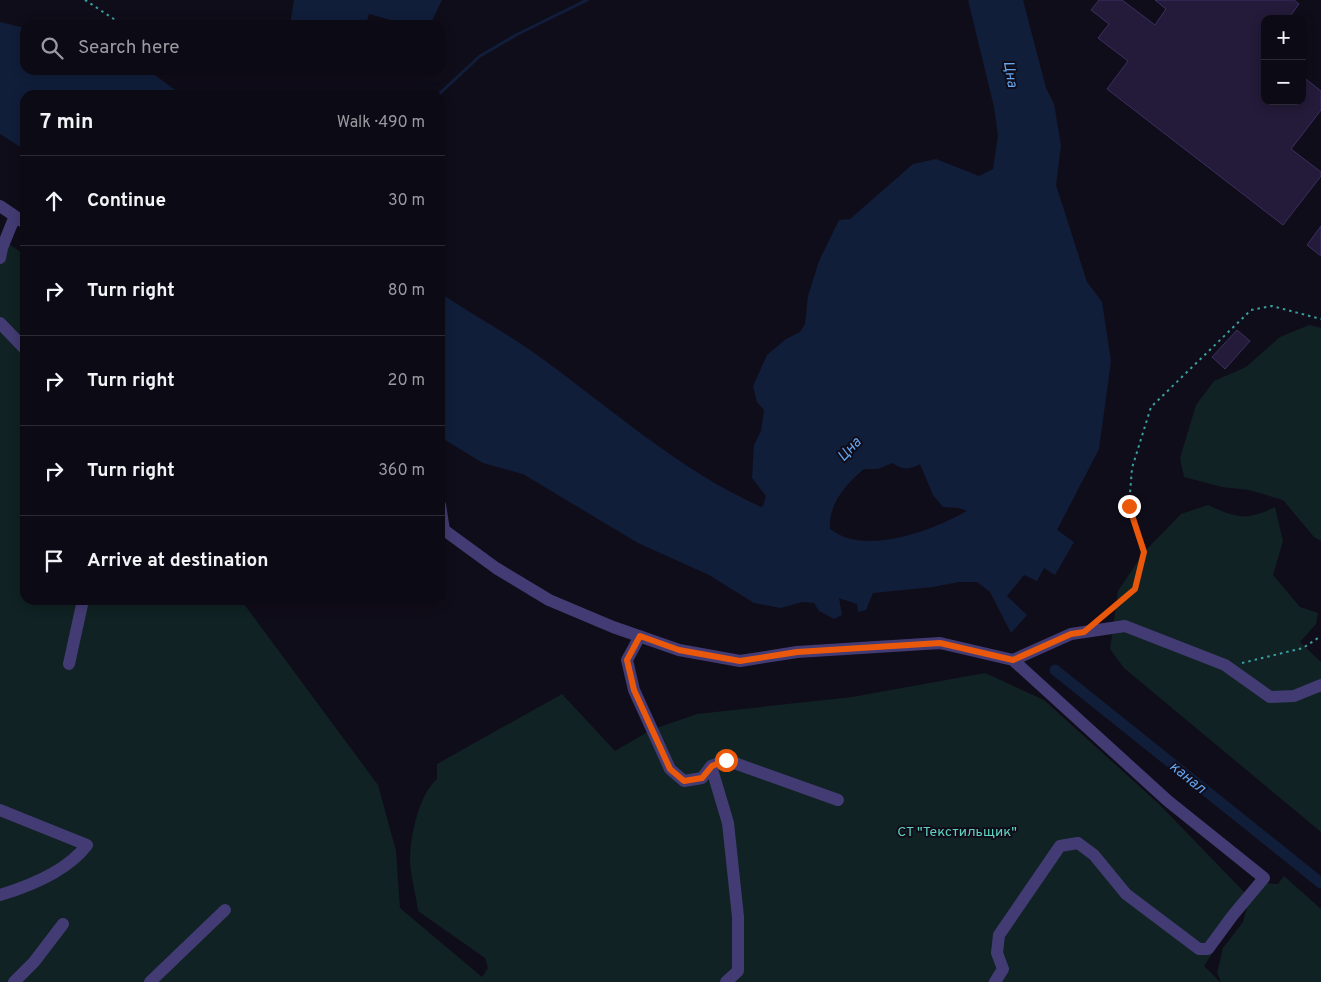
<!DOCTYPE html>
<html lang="en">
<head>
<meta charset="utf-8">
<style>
	:root { --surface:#0c0a14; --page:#15131d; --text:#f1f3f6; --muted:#9a9aa0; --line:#2c2b34 }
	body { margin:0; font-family:Overpass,sans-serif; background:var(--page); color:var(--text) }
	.controls { position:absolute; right:15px; top:15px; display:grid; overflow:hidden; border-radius:10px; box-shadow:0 2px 12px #0003 }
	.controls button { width:45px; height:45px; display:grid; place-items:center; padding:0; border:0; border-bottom:1px solid var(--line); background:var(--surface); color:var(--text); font:25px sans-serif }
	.stop { position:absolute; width:15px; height:15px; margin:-11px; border:4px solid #ea580c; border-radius:50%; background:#fff }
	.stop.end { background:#ea580c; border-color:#fff; box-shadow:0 1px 5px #0008 }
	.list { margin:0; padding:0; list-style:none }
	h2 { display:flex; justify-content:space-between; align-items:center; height:65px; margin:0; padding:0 20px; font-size:21px }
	h2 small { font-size:16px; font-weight:400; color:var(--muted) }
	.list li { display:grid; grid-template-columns:32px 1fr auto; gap:15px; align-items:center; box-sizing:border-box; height:90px; padding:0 20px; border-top:1px solid var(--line) }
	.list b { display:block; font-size:19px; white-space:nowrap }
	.list em { font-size:16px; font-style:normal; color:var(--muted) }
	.icon { flex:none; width:28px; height:28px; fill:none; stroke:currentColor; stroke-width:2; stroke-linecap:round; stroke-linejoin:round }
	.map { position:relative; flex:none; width:1321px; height:982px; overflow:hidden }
	.search { position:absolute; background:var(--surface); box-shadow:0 2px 12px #0003; left:20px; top:20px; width:425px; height:55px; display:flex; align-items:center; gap:12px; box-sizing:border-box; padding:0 18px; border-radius:15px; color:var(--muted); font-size:19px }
	.panel { position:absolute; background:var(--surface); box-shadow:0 2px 12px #0003; left:20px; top:90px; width:425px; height:515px; border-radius:15px }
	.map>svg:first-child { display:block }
	.green { fill:#102223 }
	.water { fill:#111e3a; fill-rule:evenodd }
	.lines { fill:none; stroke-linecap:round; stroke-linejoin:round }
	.stream { stroke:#111e3a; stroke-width:3 }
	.canal { stroke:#111e3a; stroke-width:11 }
	.building { fill:#231b39; stroke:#3d2f62 }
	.path { stroke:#399fa0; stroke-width:2; stroke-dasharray:2.5 4; stroke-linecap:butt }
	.minor { stroke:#433c74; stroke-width:12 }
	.route { stroke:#ea580c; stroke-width:6 }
	.labels { text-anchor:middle; stroke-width:4; stroke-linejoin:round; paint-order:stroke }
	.park-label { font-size:14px; fill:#61d0bc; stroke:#100d1a }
	.water-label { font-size:15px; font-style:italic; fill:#65a5ee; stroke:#100d1a }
</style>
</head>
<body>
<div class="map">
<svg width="1321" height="982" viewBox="0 0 1321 982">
	<rect width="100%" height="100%" fill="#100d1a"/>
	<path class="green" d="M0,238L25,255V600H241L378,785L396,851L400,908L482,977L488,968L485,958L418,911C416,894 410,875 410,858C411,833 419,795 437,779V764L562,694L615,751L651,730L697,714L852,697L985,673L1044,700L1159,804L1248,896L1204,966L1220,982H0Z
		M1309,325L1321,328V541L1314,537L1283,500L1249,490L1222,487L1184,477L1180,458L1196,405L1214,381L1246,367L1280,337Z
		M1208,505C1236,518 1247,521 1275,507L1283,541L1273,575L1300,607L1318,613L1316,624L1300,642L1321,662V832L1124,668L1110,649L1118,591L1144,552L1181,514Z
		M1284,876L1321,909V982H1221L1217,973L1223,948L1243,922L1251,893L1264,883L1278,884Z"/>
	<path class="water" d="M294,0H442L431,23L408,25L369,14L366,25H290Z
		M968,0H1023L1046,88L1054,104L1061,145L1056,185L1087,282L1102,302L1111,361L1099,449L1057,530L1074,542L1055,575L1044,568L1037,581L1024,575L1007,596L1027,615L1011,633L990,592L977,582H959L933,587L873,593L866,610L858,612L857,604L839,598L842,615L834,619L819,611L814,603L802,602L781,608L754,603L709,575L638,543L523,474L483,463L440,437V293C470,313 503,331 533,352C607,405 677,469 761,507L763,506L766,496L752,478L754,445L761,431L764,410L757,402L753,386L767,355L786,339L800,332L805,324L808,296L819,261L839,220L850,219L913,164L936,159L979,176L993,169L998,136L994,107ZM892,463C903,470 909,470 920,464L933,495L943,507L959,508L967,511C937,528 883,549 847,538C841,536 835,532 830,529C828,504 846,484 864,469H878Z
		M0,22L25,28V70H148L182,95H25V150L0,134Z"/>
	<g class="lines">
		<path class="stream" d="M438,95L480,56L516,35L587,0"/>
		<path class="canal" d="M1055,670L1321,883"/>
	</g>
	<path class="building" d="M1099,0H1122L1155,25L1166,9L1155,0H1294L1299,4L1288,19H1265V101H1302V76L1321,91V110L1291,149L1321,172V176L1283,225L1107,89L1128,61L1098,38L1109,24L1091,10Z
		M1321,226V256L1307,245Z
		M1237,330L1250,341L1225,369L1212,357Z"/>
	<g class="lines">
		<path class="path" d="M85,0L123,25
			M1102,616L1135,589L1144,552L1129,506L1132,468L1151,407L1251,310L1272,306L1321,319
			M1242,663L1303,648L1321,636"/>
		<path class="minor" d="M0,206L25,223
			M0,258L2,248L15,216
			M0,323L25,349
			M440,505L444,530L496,568L549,600L613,627L679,650L740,661L797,652L940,643L1013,660L1071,634L1125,626L1225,665L1270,697L1294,696L1321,685
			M640,636L627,660L634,690L670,769L684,781L702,778L711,766
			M69,664L83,600
			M0,810L87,845C68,870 30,886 0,895
			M14,982L34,962L63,924
			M150,982L225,910
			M726,982L738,971V917L728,823L711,766L726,760L838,800
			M995,982L1003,969L997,953L999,935L1060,846L1078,843L1094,855L1126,894L1199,949H1208L1233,915L1264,878L1168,801L1013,660"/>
	</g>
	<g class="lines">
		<path class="route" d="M726,760L712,766L702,778L684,781L670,769L634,690L627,660L640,636L679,650L740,661L797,652L940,643L1013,660L1071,634L1084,632L1135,589L1144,552L1129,506"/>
	</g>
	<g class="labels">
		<g class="park-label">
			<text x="957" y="836">СТ "Текстильщик"</text>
		</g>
		<g class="water-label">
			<text transform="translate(1011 74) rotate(80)" y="5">Цна</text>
			<text transform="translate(849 449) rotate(-47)" y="5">Цна</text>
			<text transform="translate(1188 777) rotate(39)" y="5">канал</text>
		</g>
	</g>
</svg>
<div class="controls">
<button>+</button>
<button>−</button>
</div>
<div class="stop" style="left:726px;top:760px"></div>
<div class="stop end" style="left:1129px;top:506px"></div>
<div class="search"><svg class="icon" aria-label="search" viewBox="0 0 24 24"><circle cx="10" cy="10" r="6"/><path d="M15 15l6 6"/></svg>Search here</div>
<section class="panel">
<h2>7 min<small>Walk · 490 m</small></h2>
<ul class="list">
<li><svg class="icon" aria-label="ahead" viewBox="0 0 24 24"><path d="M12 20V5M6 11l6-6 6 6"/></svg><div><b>Continue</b></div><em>30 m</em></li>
<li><svg class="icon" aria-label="right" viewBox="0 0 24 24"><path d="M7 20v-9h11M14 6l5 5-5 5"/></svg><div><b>Turn right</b></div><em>80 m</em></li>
<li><svg class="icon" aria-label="right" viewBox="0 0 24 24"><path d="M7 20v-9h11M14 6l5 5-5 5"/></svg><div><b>Turn right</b></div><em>20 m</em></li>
<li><svg class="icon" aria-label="right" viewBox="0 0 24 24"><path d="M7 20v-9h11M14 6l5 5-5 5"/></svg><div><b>Turn right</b></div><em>360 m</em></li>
<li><svg class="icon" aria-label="arrive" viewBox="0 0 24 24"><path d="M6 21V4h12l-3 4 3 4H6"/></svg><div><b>Arrive at destination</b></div></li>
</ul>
</section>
</div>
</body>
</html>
